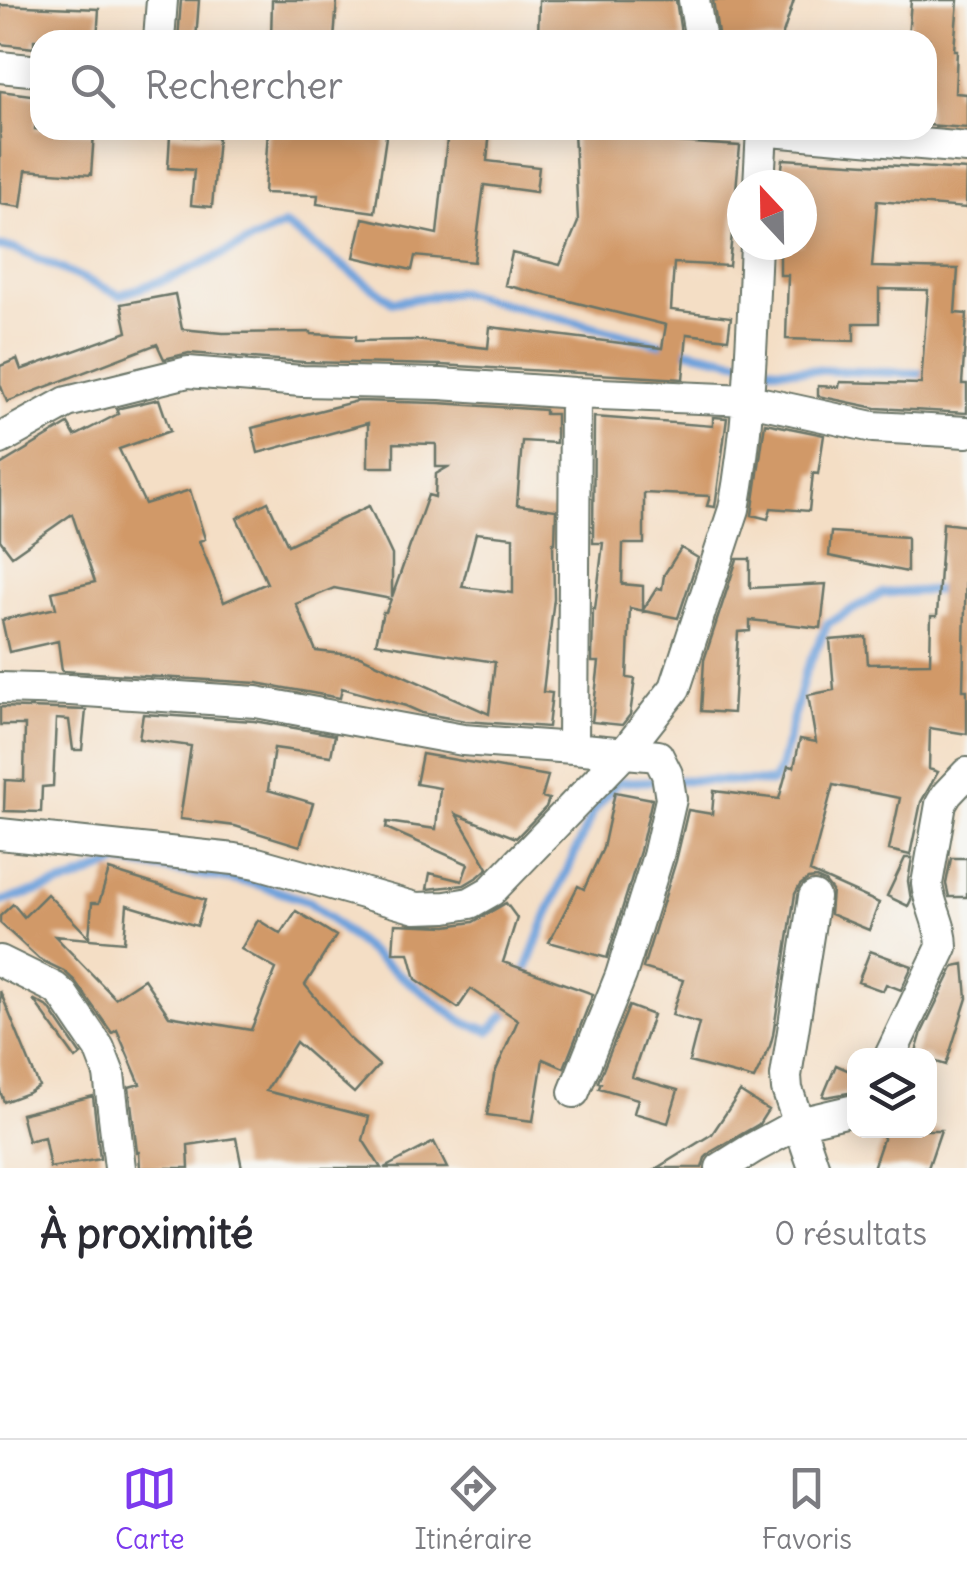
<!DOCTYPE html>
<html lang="fr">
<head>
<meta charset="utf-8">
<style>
	:root { --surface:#fff; --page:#f2f2f3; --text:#2b2b33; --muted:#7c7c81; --line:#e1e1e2; --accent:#7c3aed }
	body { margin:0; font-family:Delius,sans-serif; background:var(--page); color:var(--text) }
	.controls { position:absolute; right:30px; bottom:30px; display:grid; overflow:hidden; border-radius:20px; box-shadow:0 5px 25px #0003 }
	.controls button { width:90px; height:90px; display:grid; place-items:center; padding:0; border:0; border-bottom:2px solid var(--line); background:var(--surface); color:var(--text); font:50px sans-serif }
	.compass { position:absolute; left:727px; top:170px; width:90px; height:90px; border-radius:50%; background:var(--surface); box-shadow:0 5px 25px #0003; rotate:338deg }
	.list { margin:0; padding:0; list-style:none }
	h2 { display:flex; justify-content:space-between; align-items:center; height:130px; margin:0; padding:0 40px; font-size:42px }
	h2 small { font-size:32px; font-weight:400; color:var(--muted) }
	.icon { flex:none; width:55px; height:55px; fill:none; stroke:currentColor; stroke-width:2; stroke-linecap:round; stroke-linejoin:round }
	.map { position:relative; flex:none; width:967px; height:1168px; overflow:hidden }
	.search { position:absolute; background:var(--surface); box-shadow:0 5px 25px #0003; left:30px; right:30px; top:30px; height:110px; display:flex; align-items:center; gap:25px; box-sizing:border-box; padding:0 35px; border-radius:30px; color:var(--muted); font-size:38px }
	.sheet { height:270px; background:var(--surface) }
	nav { display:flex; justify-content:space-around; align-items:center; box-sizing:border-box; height:140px; border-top:2px solid var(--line); background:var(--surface); font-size:28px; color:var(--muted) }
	nav a { display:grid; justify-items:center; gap:5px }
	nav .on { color:var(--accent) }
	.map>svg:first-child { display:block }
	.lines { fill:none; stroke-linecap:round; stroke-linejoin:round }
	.stream { stroke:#70a2db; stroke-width:9 }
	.building { fill:#d19967; fill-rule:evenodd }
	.minor-casing { stroke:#6a7567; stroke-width:34 }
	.minor { stroke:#fff; stroke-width:30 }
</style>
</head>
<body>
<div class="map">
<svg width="967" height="1168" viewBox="0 0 967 1168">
	<rect width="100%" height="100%" fill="#f6f6f2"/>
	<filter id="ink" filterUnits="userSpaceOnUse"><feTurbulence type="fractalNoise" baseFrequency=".01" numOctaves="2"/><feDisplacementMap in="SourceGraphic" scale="20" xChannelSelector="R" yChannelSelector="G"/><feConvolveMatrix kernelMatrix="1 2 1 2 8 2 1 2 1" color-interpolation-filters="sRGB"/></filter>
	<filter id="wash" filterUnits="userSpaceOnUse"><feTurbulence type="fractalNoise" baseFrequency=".0048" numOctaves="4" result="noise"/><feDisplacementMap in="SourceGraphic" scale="40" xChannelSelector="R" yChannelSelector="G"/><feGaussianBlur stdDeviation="2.25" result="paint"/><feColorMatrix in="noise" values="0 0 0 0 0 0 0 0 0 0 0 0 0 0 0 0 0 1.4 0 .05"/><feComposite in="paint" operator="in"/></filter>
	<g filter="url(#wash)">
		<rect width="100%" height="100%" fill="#f4dec5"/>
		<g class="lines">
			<path class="stream" d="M0,247L16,249L120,295L178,275L285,225L393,302L458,292L685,350L778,369L933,374
				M0,902L75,880L119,862L253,883L310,902L377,958L463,1022L490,1031L512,1007
				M523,979L547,916L593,812L617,782L687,780L772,782L780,769L805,673L828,623L883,593L967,589"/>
		</g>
		<g id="blocks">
			<path class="building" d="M181,0H199L196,40H178Z
				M272,0H337L334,40H271Z
				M539,0H676L682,40H538Z
				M713,0H794L781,40H719Z
				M911,0H958L954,50H957L955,93L967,94V128L927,125L929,39L908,38Z
				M0,5L99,9L97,40H34V48L0,44Z
				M0,91L39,96L35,129L94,133L91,175L26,170L21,207L0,204Z
				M268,130H387L375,212L317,204L318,195L264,193Z
				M448,130H490L487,161L539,167L536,192L484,185L474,262L415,256L412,270L354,257L363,218L437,234Z
				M574,130L664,136V141L740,146L729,266L674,263L671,310L731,317L728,339L687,334L683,379L441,365L303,362L189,353L164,359L157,344L7,402L0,384V366L17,359L21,370L127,332L121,304L175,294L182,329L223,333L311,332V334L356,336V341L414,340L488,348L490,327L662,348L666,325L505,285L512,253L560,265L578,222Z
				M170,135L218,138L212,207L191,205L194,170L168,168Z
				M783,159L967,170L966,208L877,201L872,267L958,269L955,313L967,314L962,384H967V413L876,408L818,396V386L839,387L840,382L921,384L928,290L879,289V323H854V341L786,339L788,275H780V245H802V185H780Z
				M159,399L170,431L119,449L145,504L190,490L205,539L199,541L224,602L267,583L237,518L268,502L288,545L369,506L392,555V597L428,495L435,497L436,474L448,467H436V444L394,443V467H368V423L258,453L252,428L357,401L439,403L545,410V414H556V443L522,441L517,505L556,510L555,543H553L554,598L543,692L552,693L548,727L465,721L422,713L406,706L342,688L340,698L257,683L62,671L58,641L9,652L2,620L56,608L52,592L95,582L72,514L12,556L0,540V465L68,424L75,436L118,414L116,409ZM476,533L513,537V593L462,587ZM334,588L391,599L386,612H383L376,643L495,662L489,714L360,656L316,651L296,604Z
				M594,417L713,426V417L727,418L715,507L707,506L710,496L644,493V544H623L622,584L643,586V610L657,588L662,589L664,575L681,548L698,558L678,618L630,608L627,678L635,679L630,715L622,725L592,722L599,662H592L593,608L595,609L603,543H593Z
				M765,423L824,435L818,474L813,473L809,511L771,508L768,519L752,515Z
				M943,523L967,526L963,690H967V734L930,728L929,769L938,772L921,802L910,855L889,850L900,798L833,785L810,872L879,903L869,930L830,914L832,891L825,882L816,878L808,879L800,885L795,894L773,1035L770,1046L754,1079L689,1062L699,1023L672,1015L683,980L643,968L676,861L688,810L712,814L714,791L779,799L788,766L794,767L800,739L816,742L808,695L834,690L830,640L866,637L868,664L930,663L931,616H937Z
				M831,532L907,537V572L829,556Z
				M737,559H750V588L826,584L821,628L750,620V631L738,632L733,713L701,711L704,660Z
				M0,707L86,710L82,750H73L69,720L56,719L53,786L42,787L41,812L4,811L5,780L24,781L25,725H0Z
				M143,714L254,721L335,735L331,756L274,748L268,790L313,803L300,846L235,826L180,819L191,746L139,739Z
				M422,754L548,776L542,797L549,799L546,807L516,838L456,814L488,868L479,876L464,885L427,889L430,873L462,881L468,864L386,828L387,822L436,829L440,788L416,784Z
				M615,792L652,799L640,851L607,958L549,942L578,886L584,889L603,848Z
				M905,858H912L908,881L911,900L908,906L887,896Z
				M951,858H967V897H949L946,884Z
				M109,870L205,900L197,926L127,905L124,942L55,936L115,998L144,979L169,1016L251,1030L276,969L241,949L258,920L281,934L296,911L336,936L305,985L349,1038L379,1065L354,1093L296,1042L266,1091L369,1117L363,1140L381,1168H242L236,1138L188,1145L189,1168H140L139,1152H137L129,1087L140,1084L117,1030L112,1033L75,981L64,971L39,959L0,923V916L13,904L24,917L47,894L89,937L92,903H99Z
				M506,903L517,918L503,962L593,994L564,1068L543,1059L533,1121L487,1115L494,1075L518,1020L471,989L458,1008L416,979L409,953H393L395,924L447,926L473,922Z
				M870,951L912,966L901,990L886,984L883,991L858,982Z
				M964,964L967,998L946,1065L930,1060V1056L915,1055L922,1032L954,966Z
				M0,991L39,1086L28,1093L4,1102L0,1091Z
				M33,999L49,1008L81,1055L76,1059Z
				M629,1006L653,1015L632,1077L678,1090L668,1123L634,1113L638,1099L599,1088L601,1083L598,1082Z
				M836,1065L854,1073V1092L826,1097L823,1096Z
				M740,1092L768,1110L759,1124L711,1152L705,1158L702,1168H657L712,1134Z
				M93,1096L100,1159L50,1168L44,1137L28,1141L21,1114Z
				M886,1130H941L928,1168H873Z
				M434,1142L447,1168H384Z"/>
		</g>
	</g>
	<g filter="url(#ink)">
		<use href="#blocks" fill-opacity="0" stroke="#6a7567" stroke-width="2.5"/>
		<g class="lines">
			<g class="minor-casing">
				<path id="minor" d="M694,0L701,40
					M159,40L162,0
					M0,67L40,71
					M759,130L967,148
					M759,185L762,130
					M0,439L67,402L188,372L302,381L440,384L575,393L749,400L873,427L967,432
					M0,688L70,690L256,702L463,740L573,748
					M0,834L234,859L257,863L416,908L446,907L470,903L491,891L624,753L675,688L734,509C750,422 752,333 756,245
					M0,961L55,988L63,995L99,1048L109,1074L120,1168
					M890,1056L942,947C942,924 929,906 927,884L941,804L947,794L967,773
					M574,1092L621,975L658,856L671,799L667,774L658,756L573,748L575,393
					M721,1168L753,1148L799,1123L854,1110
					M814,1168L787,1089L786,1076L814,897"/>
			</g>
			<use href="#minor" class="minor"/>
		</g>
	</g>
</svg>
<div class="controls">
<button><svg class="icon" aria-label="layers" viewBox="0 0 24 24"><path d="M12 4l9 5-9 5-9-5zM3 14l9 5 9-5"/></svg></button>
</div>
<svg class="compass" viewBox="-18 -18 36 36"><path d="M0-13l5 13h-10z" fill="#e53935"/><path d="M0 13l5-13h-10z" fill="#7c7c81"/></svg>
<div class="search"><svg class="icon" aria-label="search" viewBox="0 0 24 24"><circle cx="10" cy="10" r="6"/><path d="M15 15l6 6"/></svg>Rechercher</div>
</div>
<section class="sheet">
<h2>À proximité<small>0 résultats</small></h2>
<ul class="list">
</ul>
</section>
<nav>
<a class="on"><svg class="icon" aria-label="map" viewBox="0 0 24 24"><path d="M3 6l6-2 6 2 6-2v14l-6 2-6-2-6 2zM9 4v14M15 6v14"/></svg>Carte</a>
<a><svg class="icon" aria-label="directions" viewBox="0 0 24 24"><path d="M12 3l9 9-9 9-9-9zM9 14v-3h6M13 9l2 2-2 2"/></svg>Itinéraire</a>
<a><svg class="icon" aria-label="saved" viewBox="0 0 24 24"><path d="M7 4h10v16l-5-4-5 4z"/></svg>Favoris</a>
</nav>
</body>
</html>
